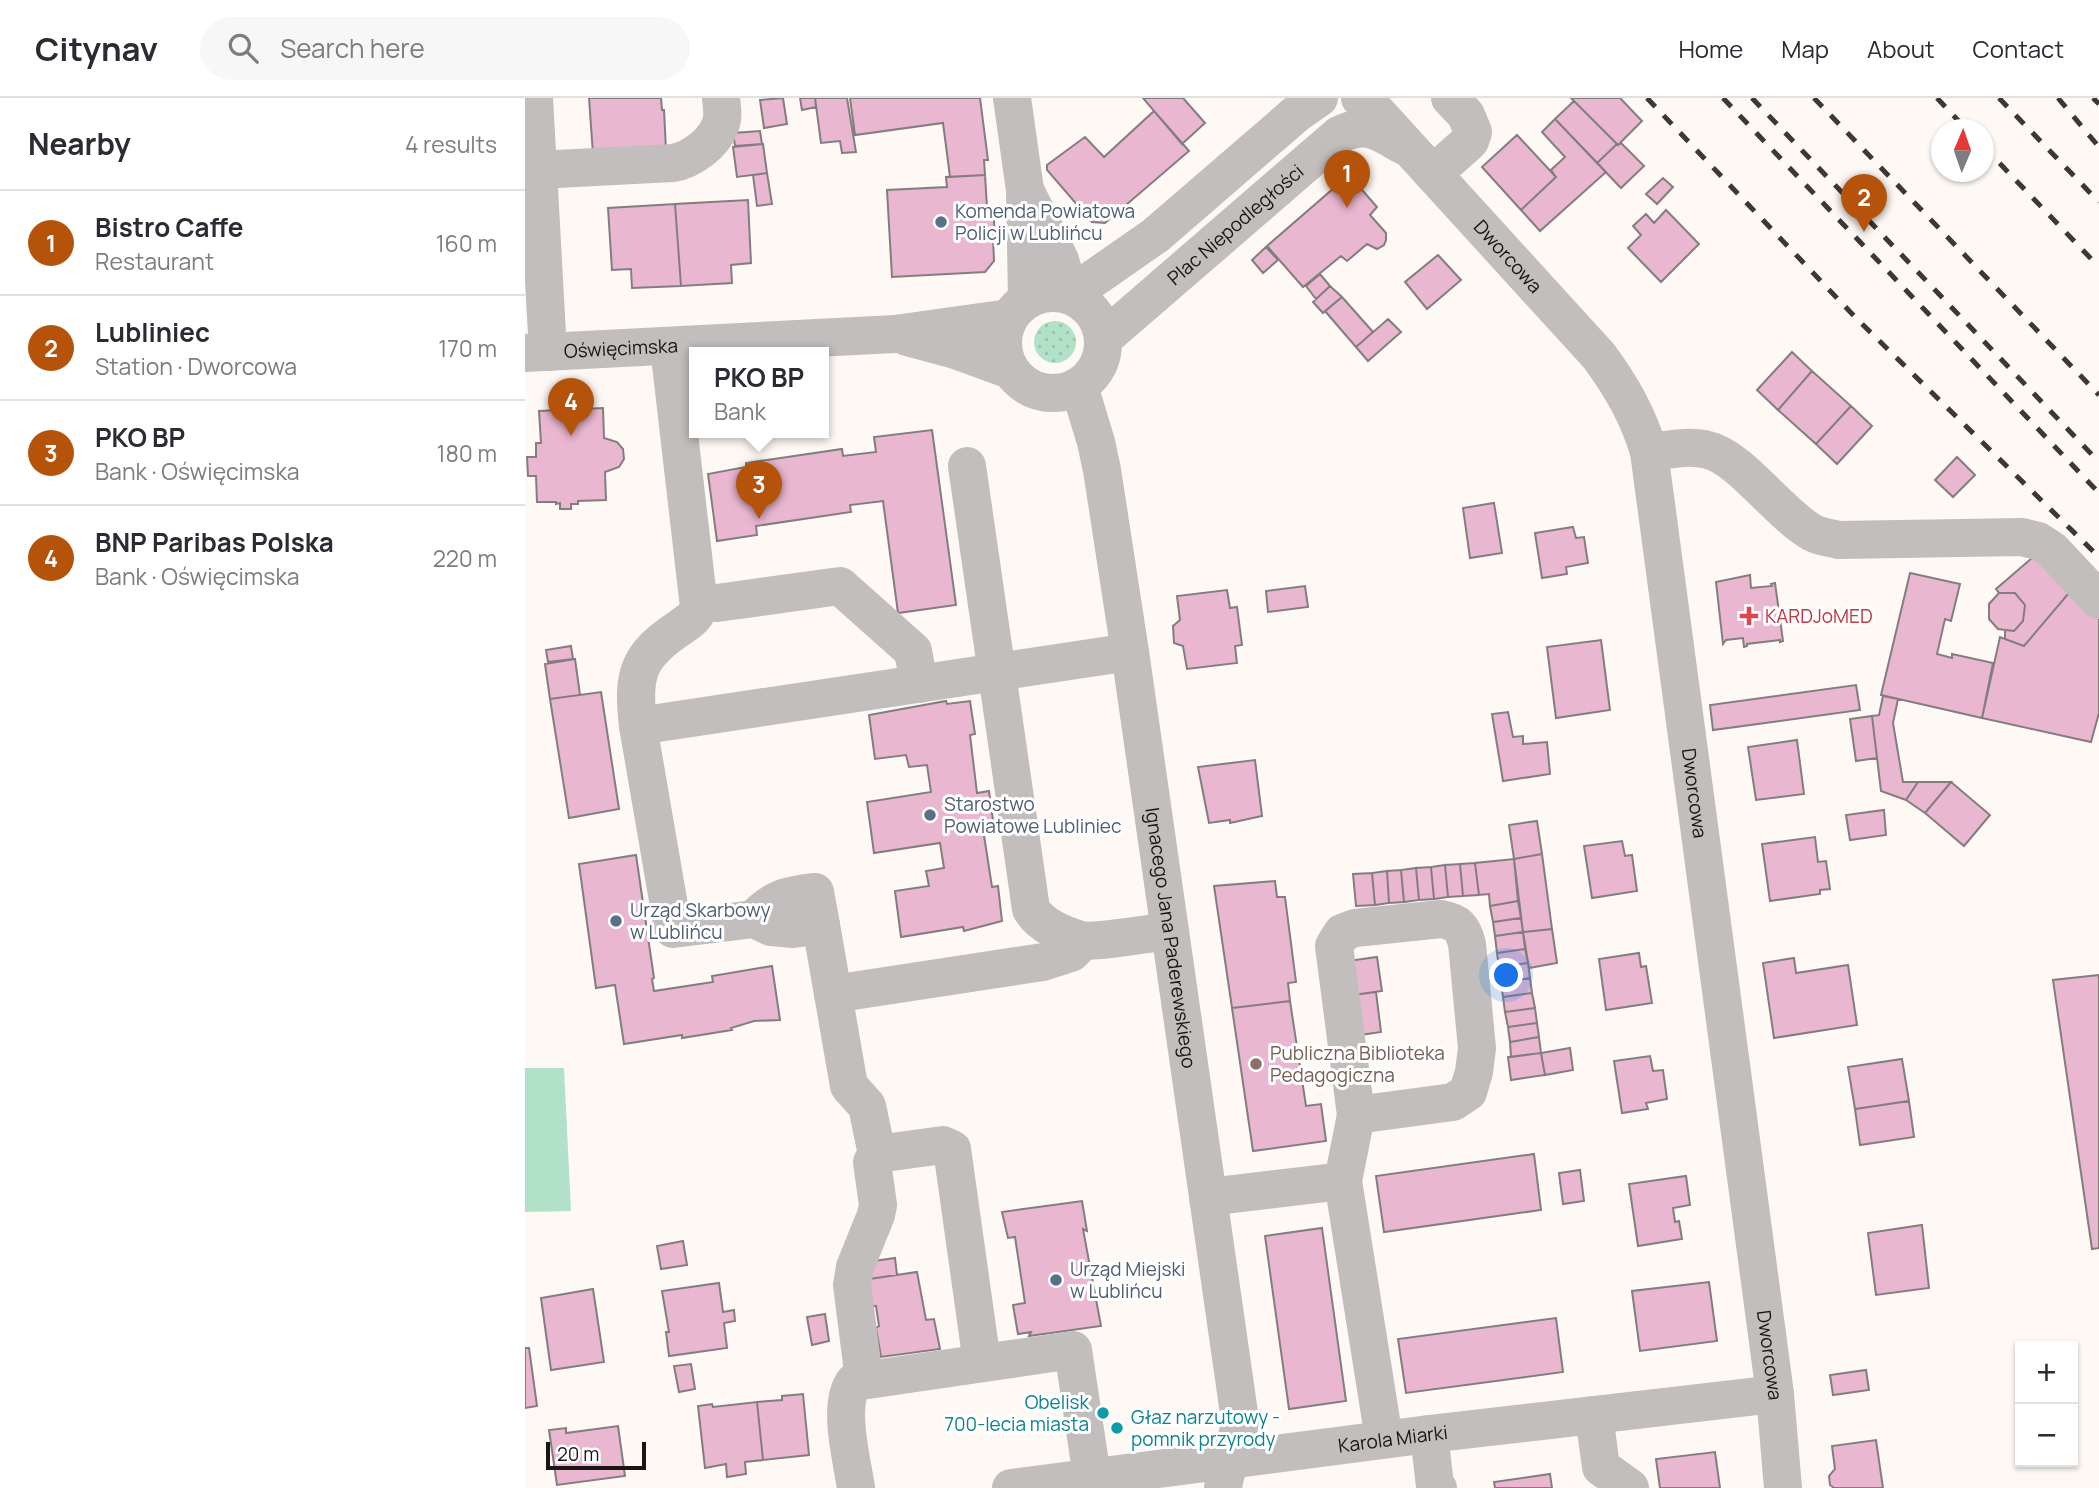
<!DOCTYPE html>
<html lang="en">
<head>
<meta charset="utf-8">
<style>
	:root { --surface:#fff; --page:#f7f7f7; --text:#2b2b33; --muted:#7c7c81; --line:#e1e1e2; --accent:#b45309 }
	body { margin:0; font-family:Manrope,sans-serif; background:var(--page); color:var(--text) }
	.controls { position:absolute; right:21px; bottom:21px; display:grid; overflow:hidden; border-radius:0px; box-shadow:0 2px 5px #0004 }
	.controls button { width:63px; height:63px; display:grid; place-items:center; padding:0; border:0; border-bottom:2px solid var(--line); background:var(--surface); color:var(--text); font:35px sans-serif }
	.compass { position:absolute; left:1406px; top:21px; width:63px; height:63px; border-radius:50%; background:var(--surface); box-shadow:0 2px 5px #0004; rotate:2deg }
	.scale { position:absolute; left:21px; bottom:18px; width:100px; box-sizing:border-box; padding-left:7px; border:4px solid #181514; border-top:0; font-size:19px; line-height:24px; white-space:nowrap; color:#181514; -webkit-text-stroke:5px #fff; paint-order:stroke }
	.you { position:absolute; left:982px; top:878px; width:24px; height:24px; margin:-18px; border:5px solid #fff; border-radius:50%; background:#1a73e8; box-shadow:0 0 0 10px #1a73e833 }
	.badge { display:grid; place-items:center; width:46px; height:46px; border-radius:50%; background:var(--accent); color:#fff; font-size:23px; font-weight:700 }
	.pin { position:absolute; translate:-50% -58px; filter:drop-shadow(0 2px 4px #0008) }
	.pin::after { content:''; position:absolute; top:37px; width:24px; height:21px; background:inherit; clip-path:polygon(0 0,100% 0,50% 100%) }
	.popup { position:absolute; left:164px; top:249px; width:140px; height:91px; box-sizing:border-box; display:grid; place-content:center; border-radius:0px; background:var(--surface); filter:drop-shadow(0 2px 5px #0005); font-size:23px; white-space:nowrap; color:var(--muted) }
	.popup b { font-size:26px; color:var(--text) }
	.popup::after { content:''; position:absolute; left:50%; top:100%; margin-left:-14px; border:14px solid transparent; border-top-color:var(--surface) }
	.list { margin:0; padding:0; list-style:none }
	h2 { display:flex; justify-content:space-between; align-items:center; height:91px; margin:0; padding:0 28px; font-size:30px }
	h2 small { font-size:23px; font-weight:400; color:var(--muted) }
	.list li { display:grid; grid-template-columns:46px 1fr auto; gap:21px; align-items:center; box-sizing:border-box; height:105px; padding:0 28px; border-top:2px solid var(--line) }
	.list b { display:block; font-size:26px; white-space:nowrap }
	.list p { margin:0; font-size:23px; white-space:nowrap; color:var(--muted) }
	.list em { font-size:23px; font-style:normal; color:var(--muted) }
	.icon { flex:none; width:38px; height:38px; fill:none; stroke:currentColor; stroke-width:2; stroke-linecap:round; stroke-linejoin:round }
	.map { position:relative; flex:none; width:1574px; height:1390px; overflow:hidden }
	header { display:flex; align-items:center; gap:42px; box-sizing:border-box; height:98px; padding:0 35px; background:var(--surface); border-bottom:2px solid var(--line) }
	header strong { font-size:33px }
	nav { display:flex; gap:38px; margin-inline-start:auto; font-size:24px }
	.search { width:490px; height:63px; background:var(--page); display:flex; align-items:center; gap:18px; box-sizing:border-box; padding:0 24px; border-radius:38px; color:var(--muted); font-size:26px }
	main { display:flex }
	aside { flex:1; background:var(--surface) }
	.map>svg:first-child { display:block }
	.grass { fill:url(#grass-dots) }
	.garden { fill:#b1e2c8 }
	.building { fill:#eab7d0; stroke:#847d80; stroke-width:2 }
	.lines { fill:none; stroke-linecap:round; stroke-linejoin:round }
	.minor { stroke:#c1bebd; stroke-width:38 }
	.rail { stroke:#3b3836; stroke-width:5; stroke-dasharray:12 12; stroke-linecap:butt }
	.service-dot { fill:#5c6f8a; stroke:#fff; stroke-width:2.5 }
	.health-dot { fill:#e0444e; stroke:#fff; stroke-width:2.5 }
	.education-dot { fill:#8d6e63; stroke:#fff; stroke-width:2.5 }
	.culture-dot { fill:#0f9aa8; stroke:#fff; stroke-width:2.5 }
	.labels { text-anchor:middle; stroke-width:6; stroke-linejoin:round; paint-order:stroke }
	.service-label { font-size:19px; fill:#4e5e75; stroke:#fff; text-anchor:start }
	.street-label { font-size:19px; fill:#181514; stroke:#fff }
	.health-label { font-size:19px; fill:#be3a42; stroke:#fff; text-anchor:start }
	.education-label { font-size:19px; fill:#785e54; stroke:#fff; text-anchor:start }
	.culture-label { font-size:19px; fill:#0d838f; stroke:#fff; text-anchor:end }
</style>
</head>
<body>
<header>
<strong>Citynav</strong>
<div class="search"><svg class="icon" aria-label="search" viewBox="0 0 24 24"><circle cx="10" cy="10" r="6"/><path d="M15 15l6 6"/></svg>Search here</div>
<nav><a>Home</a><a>Map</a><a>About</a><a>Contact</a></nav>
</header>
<main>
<aside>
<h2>Nearby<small>4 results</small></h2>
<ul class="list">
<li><span class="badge">1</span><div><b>Bistro Caffe</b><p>Restaurant</p></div><em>160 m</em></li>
<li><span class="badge">2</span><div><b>Lubliniec</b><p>Station · Dworcowa</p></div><em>170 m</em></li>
<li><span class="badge">3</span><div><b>PKO BP</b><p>Bank · Oświęcimska</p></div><em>180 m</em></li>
<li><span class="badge">4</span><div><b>BNP Paribas Polska</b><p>Bank · Oświęcimska</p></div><em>220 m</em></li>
</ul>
</aside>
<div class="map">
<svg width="1574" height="1390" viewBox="0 0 1574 1390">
	<defs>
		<pattern id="grass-dots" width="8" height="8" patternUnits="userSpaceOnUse" patternTransform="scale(1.75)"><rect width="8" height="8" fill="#b1e2c8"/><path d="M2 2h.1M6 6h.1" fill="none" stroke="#98c1ab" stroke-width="1.8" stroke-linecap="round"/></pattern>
	</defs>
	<rect width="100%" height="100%" fill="#fef9f5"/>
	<path class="grass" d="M509 244a21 21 0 1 1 42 0a21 21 0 1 1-42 0Z"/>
	<path class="garden" d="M39,970L46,1113L0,1114V970Z"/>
	<path class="building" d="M64,0H136L137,12H139L141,52L68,56Z
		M258,0L262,26L239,30L235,2Z
		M275,0H290L291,9L277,12Z
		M290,0H322L331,54L317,55L315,43L296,45Z
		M325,0H455L463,62H459L460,77L425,79L418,25L330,37Z
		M618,0H658L680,25L657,46Z
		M1046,0H1095L1117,23L1093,47Z
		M1049,3L1092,46L1072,65L1030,21Z
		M629,13L664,53L580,125L567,124L522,72V67L560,39L579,59Z
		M1030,21L1081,74L1015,133L996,112L1031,79L1026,72L1040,59L1017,34Z
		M235,33L237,46L210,48L208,35Z
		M992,37L1031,79L996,112L957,69Z
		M1096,45L1119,68L1096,90L1072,65L1092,46L1093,47Z
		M238,46L242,75L212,79L208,49Z
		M242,75L247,106L232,108L228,77Z
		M460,77L462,109H468L470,138L468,139L469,163L460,174L367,179L362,92L422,89L421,79Z
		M824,77L852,109L845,117L861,135V142L859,147L852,151L842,146L822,163L816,158L778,189L742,148Z
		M1138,80L1148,89L1132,106L1121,96Z
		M223,102L226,165L206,167L207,185L156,188L150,106Z
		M150,106L156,188L107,190L106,171L87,172L83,110Z
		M1141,112L1174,146L1136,184L1103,150L1116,137L1108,128L1121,116L1129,125Z
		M741,149L753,162L738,175L727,162Z
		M913,157L936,182L902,211L880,184Z
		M795,176L805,188L791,201L781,188Z
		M805,188L817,199L798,215L788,204Z
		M817,199L848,234L831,249L800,213Z
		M863,221L876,234L843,263L831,249Z
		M1267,254L1287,273L1253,312L1232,292Z
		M1287,273L1326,308L1291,346L1253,312Z
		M1326,308L1347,328L1312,366L1291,346Z
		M78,310L79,340L92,344L98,351L99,361L94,369L80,374L81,402L53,403V406H46V411H35V405L31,406V404H12L11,378H3L2,359H11V345H16L14,313Z
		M407,332L431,507L373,515L358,403L325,407L326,414L231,428L232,437L192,443L183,376L221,369V365L317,351L318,358L351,354L349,339Z
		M1432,359L1450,377L1428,399L1410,382Z
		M969,405L977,455L945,460L938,410Z
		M1048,429L1051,440L1059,439L1063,465L1041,469L1042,476L1017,480L1010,435Z
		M1514,454L1549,489L1499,548L1480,541V532L1489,533L1498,523L1500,507L1490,495H1474L1471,491Z
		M1385,475L1435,486L1426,523L1420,521L1412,556L1427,560V556L1468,565L1457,620L1356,597Z
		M1225,477L1226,490L1247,488L1246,486L1250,485L1258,543L1255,544V542L1222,546V548L1219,549L1218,540L1201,542L1198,546L1191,484Z
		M780,488L783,509L743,514L741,493Z
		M1549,489L1574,515V615L1566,644L1457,620L1475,539L1499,548Z
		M702,492L705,510L712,509L717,547L710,548L712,565L662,571L658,548L649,545L648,528L655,522L652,498Z
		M1474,495H1490L1500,507L1498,523L1489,533L1473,531L1464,521V506Z
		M1076,542L1085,612L1031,620L1022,549Z
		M46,548L48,561L23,564L21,552Z
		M50,561L55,597L25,601L20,566Z
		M1331,587L1335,612L1188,632L1185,607Z
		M76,594L94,711L44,720L25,601Z
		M1358,598L1373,601L1368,625L1378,684H1393L1381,702L1356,693L1347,618L1354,617Z
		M421,603L422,606L445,603L450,636L445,637L452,695L464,693L469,729L458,731L467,789L473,788L477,823L439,833L438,829L376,839L370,793L404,788L401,773L419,770L415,745L349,755L342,704L406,694L402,667L384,669L381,657L350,661L344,617Z
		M983,614L988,639L998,638V646L1022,644L1025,676L978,683L967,616Z
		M1347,618L1352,660L1331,663L1325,621Z
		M1272,642L1279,696L1231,702L1223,649Z
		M730,662L737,718L705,725V722L684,725L673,669Z
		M1393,684H1426L1400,715L1381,702Z
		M1426,684L1465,717L1439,748L1400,715Z
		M1359,712L1361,737L1325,742L1321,717Z
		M1012,723L1017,756L989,761L984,727Z
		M1290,739L1293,764L1301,763L1305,791L1295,792V796L1245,803L1237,746Z
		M1097,743L1100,758L1107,757L1112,793L1067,800L1059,748Z
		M1017,756L1027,831L998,834L989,761Z
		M111,757L129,880L127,881L129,893L188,884L187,878L247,868L255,922L229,923L206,930L207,932L157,940V937L99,946L90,887L71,890L54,766Z
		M989,761L993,803L965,808L964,796L954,797L950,765Z
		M950,765L954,797L938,798L935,766Z
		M935,766L938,798L923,799L920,767Z
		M920,767L923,799L909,801L906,769Z
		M906,769L909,801L894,802L891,770Z
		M891,770L894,802L879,804L876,772Z
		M876,772L879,804L864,805L862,773Z
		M862,773L864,805L850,807L847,775Z
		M847,775L850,807L831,808L828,776Z
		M750,783L752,799H760L771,884L763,885L765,903L707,910L689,788Z
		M993,803L996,820L968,824L965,808Z
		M996,820L998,834L970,838L968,824Z
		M1027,831L1032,865L1004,870L998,834Z
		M998,834L1000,851L972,855L970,838Z
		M1000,851L1003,865L974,869L972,855Z
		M1114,855L1116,869L1121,868L1127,905L1081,912L1074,861Z
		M852,859L857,893L828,897L823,863Z
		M1269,860L1271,875L1323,867L1332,927L1249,940L1238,865Z
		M1003,865L1005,880L976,885L974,869Z
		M1574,877V1150L1567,1151L1528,882Z
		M1005,880L1007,895L978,899L976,885Z
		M851,894L856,934L835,937L828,897Z
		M1007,895L1010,910L980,914L978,899Z
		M765,903L781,1008L796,1006L801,1043L728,1053L707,910Z
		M1010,910L1012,925L983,929L980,914Z
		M1012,925L1014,939L985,944L983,929Z
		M1014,939L1016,955L986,959L985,944Z
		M1045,950L1048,972L1020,977L1016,955Z
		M1016,955L1020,977L986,982L983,959Z
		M1125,958L1128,973L1138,972L1142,1001L1121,1005L1123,1011L1097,1015L1089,963Z
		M1377,961L1384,1003L1330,1011L1323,969Z
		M1384,1003L1389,1039L1335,1047L1330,1011Z
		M1009,1056L1016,1112L859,1134L851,1078Z
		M1055,1072L1059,1103L1038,1106L1034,1075Z
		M1161,1078L1165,1107L1148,1110L1150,1124L1154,1123L1157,1141L1113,1148L1104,1086Z
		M557,1103L562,1133L558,1131L576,1228L504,1238L506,1234L493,1236L488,1207L500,1205L490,1139L483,1140L477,1114Z
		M1397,1127L1404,1190L1351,1197L1343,1135Z
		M797,1130L821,1303L764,1311L740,1138Z
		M158,1143L162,1167L136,1171L132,1148Z
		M370,1160L372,1177L344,1181L342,1164Z
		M392,1174L401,1222L409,1221L415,1251L356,1259L351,1230L354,1228L351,1208H347L344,1181Z
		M1184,1184L1192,1243L1115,1253L1107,1193Z
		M194,1185L198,1214L209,1212L210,1223L199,1225L202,1250L144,1258L141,1234H144L137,1193Z
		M68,1191L79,1264L26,1272L16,1200Z
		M300,1216L304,1243L287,1247L282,1219Z
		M1031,1220L1038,1274L881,1295L873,1241Z
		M0,1250H4L12,1308L0,1310Z
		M166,1266L170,1291L154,1294L149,1268Z
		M1341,1272L1344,1292L1308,1297L1305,1277Z
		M278,1296L284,1357L238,1362L232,1304L257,1302V1298Z
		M232,1304L238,1362L220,1364L221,1376L202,1379L201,1366L180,1370L173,1308L187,1306L188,1309Z
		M93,1328L100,1378L32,1387L24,1332L41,1330V1335Z
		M1351,1342L1358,1390H1309L1305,1387L1304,1378L1310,1371L1307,1348Z
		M1190,1354L1195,1390H1135L1131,1361Z
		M1025,1376L1027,1390H970L969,1384Z"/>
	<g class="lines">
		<g class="minor">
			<path d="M9,0L23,254"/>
			<path d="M487,0L500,92L502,201"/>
			<path id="s1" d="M835,0L846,8L1074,258C1096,288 1113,317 1124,354L1250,1296L1258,1390"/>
			<path d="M12,72L148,65C166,62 188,46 195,28C199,19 197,10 196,0"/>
			<path d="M908,76L945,43L948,34L941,17L925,0"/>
			<path d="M500,92L535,162L545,197L631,137L771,16L794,0"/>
			<circle cx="528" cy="245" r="50"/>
			<path d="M382,239L430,252L485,272"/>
			<path id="s2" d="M578,241L814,37C842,23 854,34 879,48"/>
			<path d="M144,249L174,509C171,519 164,523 156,529C112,558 107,576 113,628L605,554"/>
			<path id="s3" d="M0,255L370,236L484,220"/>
			<path id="s4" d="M554,288L571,344L577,372L605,554L715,1322C713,1348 701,1365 698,1390"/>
			<path d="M1124,354C1143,352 1164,347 1183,352C1215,359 1255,417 1288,435C1296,439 1306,440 1314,442L1497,439L1513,443L1527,452L1574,502"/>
			<path d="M442,368L506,811C515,827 538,837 556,842C570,845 627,835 645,833"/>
			<path d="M192,505L315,488L388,553L394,586"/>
			<path d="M113,628L148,831L229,821L246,829L268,831L296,827L324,988L342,1008L352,1056"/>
			<path d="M229,821C248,800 263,797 290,794L296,827"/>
			<path d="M308,896L518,864L546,855L558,843"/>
			<path d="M831,1017L928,1004L943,994L949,974L952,950L942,846C938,830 933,824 916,821L830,830L817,835L809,848L831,1017L818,1083L859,1341"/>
			<path d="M683,1099L818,1083"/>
			<path d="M339,1281L327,1187L330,1169L351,1117L353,1107L347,1064L352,1056L418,1047L427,1051L457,1265"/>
			<path d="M1069,1317L1076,1369L1105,1390"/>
			<path d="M904,1336L910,1388L913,1390"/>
			<path d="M331,1390C327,1362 312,1307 329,1284L548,1252L567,1379"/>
			<path id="s5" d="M486,1390L904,1336L1250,1296"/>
		</g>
		<path class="rail" d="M1122,0L1330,219L1574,459
			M1198,0L1574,395
			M1227,0L1574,364
			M1289,0L1574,297
			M1412,0L1442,32
			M1474,0L1574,104
			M1533,0L1574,49
			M1568,0L1574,6
			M1458,48L1574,169"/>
	</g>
	<g class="service-dot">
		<circle cx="416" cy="124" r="7"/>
		<circle cx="405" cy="717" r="7"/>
		<circle cx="91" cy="823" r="7"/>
		<circle cx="531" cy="1182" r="7"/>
	</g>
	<path class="health-dot" d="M1220.5 507.5h7v7h7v7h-7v7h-7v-7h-7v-7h7z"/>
	<circle class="education-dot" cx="731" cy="966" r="7"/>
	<g class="culture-dot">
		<circle cx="578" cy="1315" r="7"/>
		<circle cx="592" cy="1330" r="7"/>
	</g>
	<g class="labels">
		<g class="service-label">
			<text x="430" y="120">Komenda Powiatowa<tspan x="430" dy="22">Policji w Lublińcu</tspan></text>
			<text x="419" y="713">Starostwo<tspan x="419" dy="22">Powiatowe Lubliniec</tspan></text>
			<text x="105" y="819">Urząd Skarbowy<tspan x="105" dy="22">w Lublińcu</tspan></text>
			<text x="545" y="1178">Urząd Miejski<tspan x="545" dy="22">w Lublińcu</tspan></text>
		</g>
		<g class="street-label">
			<text dy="7" stroke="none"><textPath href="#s2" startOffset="175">Plac Niepodległości</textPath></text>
			<text dy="7" stroke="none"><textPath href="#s1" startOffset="217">Dworcowa</textPath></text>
			<text dy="7" stroke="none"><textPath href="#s3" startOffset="96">Oświęcimska</textPath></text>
			<text dy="7" stroke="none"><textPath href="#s1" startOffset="805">Dworcowa</textPath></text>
			<text dy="7" stroke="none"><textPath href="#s4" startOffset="560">Ignacego Jana Paderewskiego</textPath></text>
			<text dy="7" stroke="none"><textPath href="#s1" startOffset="1372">Dworcowa</textPath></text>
			<text dy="7" stroke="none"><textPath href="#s5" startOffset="385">Karola Miarki</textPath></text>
		</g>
		<g class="health-label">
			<text x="1240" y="525">KARDJoMED</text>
		</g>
		<g class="education-label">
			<text x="745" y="962">Publiczna Biblioteka<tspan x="745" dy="22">Pedagogiczna</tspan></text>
		</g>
		<g class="culture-label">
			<text x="564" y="1311">Obelisk<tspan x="564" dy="22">700-lecia miasta</tspan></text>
			<text x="606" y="1326" text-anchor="start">Głaz narzutowy -<tspan x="606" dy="22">pomnik przyrody</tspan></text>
		</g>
	</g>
</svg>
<div class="controls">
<button>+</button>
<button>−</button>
</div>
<svg class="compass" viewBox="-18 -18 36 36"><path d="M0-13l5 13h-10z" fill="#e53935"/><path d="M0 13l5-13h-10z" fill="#7c7c81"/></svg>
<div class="scale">20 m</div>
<div class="you"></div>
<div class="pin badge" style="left:822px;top:110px">1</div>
<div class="pin badge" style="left:1339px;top:134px">2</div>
<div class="pin badge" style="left:234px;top:421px">3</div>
<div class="popup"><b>PKO BP</b>Bank</div>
<div class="pin badge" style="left:46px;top:338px">4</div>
</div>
</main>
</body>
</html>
